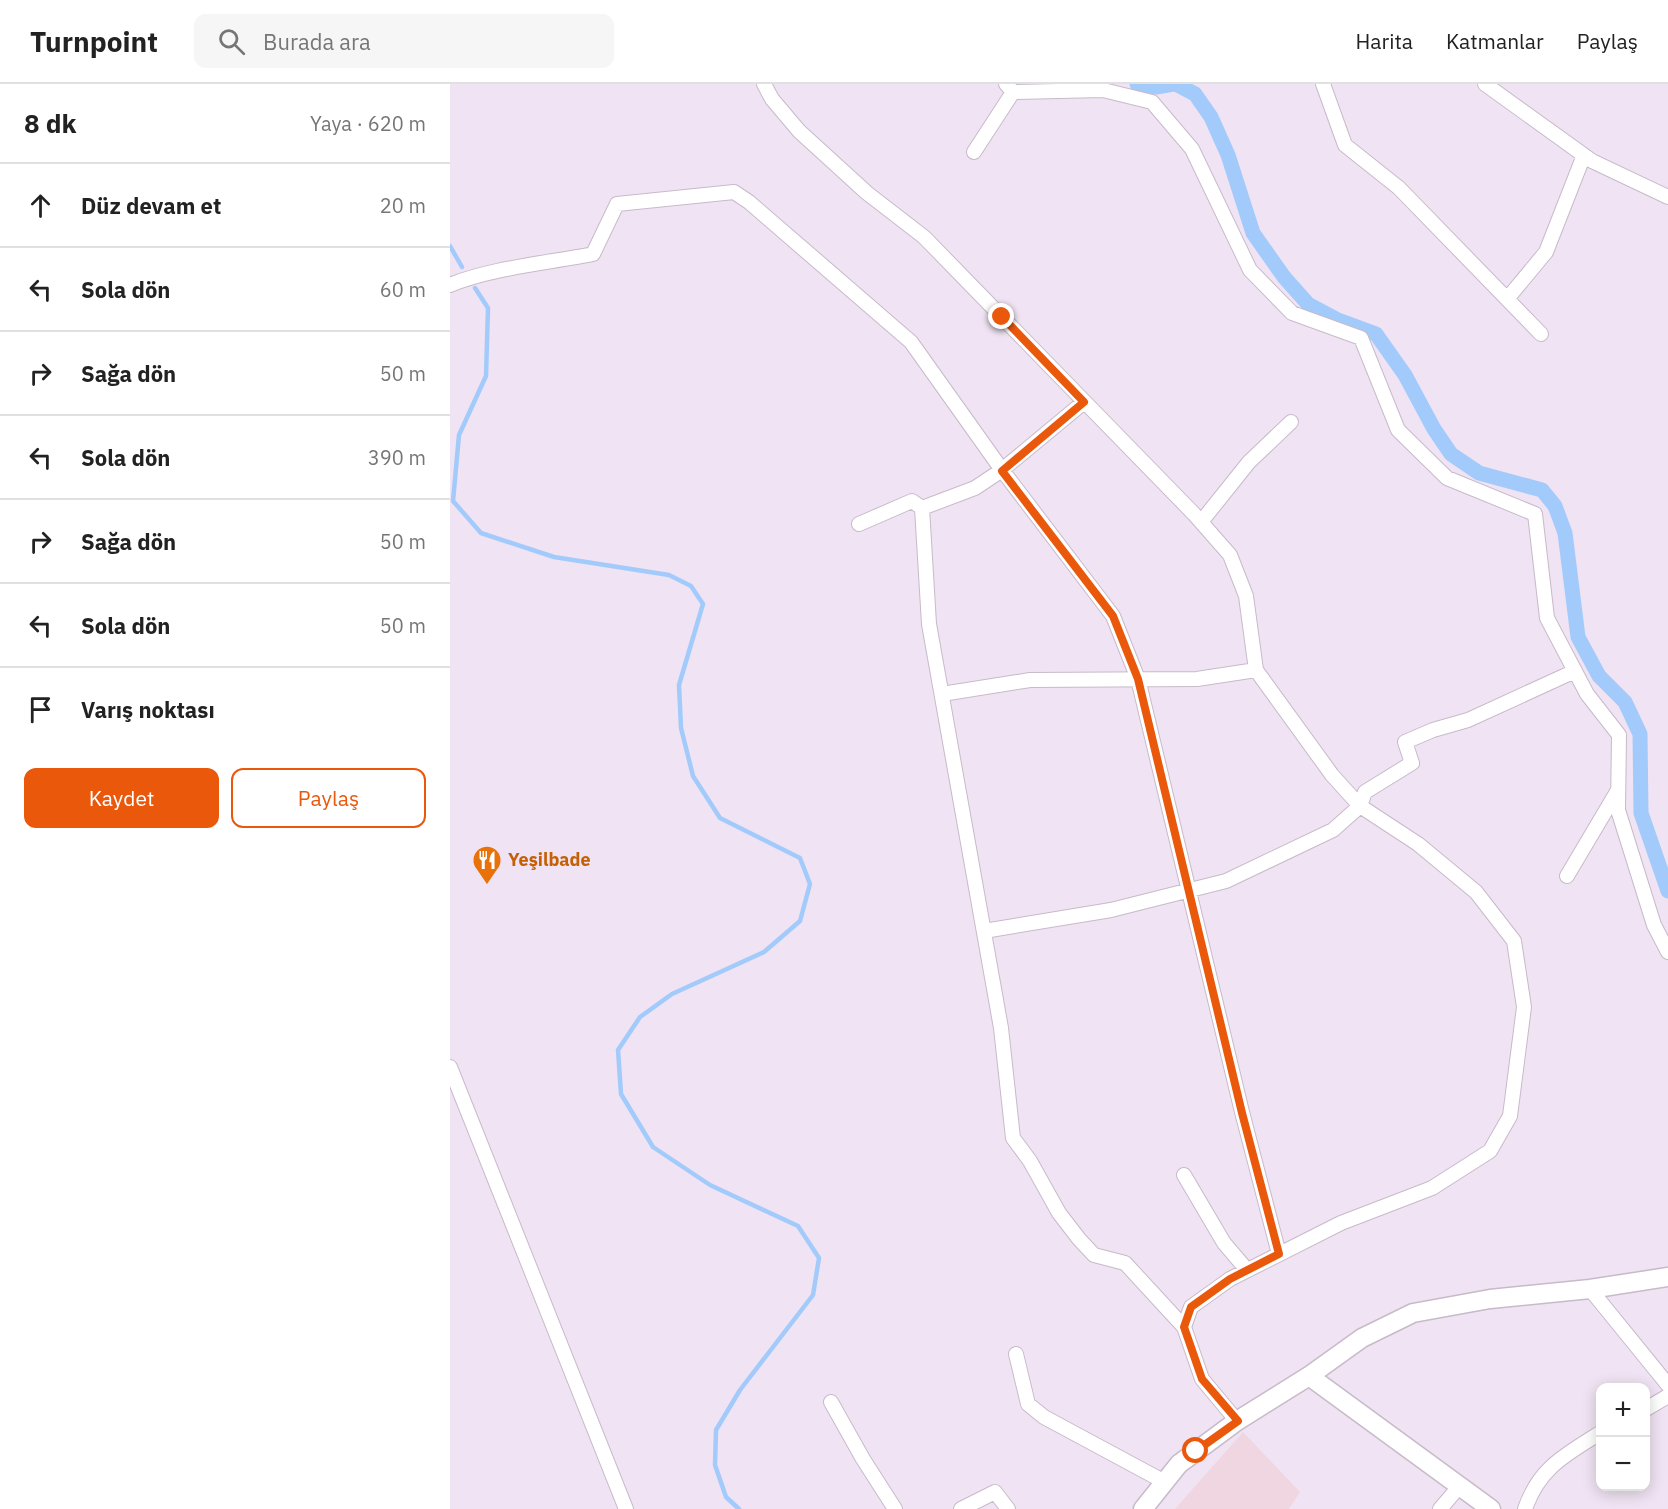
<!DOCTYPE html>
<html lang="tr">
<head>
<meta charset="utf-8">
<style>
	:root { --surface:#fff; --page:#f6f6f6; --text:#222; --muted:#767676; --line:#e0e0e0; --accent:#ea580c }
	body { margin:0; font-family:"IBM Plex Sans",sans-serif; background:var(--page); color:var(--text) }
	.controls { position:absolute; right:18px; bottom:18px; display:grid; overflow:hidden; border-radius:12px; box-shadow:0 3px 15px #0003 }
	.controls button { width:54px; height:54px; display:grid; place-items:center; padding:0; border:0; border-bottom:2px solid var(--line); background:var(--surface); color:var(--text); font:30px sans-serif }
	.stop { position:absolute; width:18px; height:18px; margin:-14px; border:4px solid #ea580c; border-radius:50%; background:#fff }
	.stop.end { background:#ea580c; border-color:#fff; box-shadow:0 2px 6px #0008 }
	.list { margin:0; padding:0; list-style:none }
	h2 { display:flex; justify-content:space-between; align-items:center; height:78px; margin:0; padding:0 24px; font-size:26px }
	h2 small { font-size:20px; font-weight:400; color:var(--muted) }
	.list li { display:grid; grid-template-columns:39px 1fr auto; gap:18px; align-items:center; box-sizing:border-box; height:84px; padding:0 24px; border-top:2px solid var(--line) }
	.list b { display:block; font-size:22px; white-space:nowrap }
	.list em { font-size:20px; font-style:normal; color:var(--muted) }
	.actions { display:flex; gap:12px; padding:18px 24px }
	.actions a { flex:1; padding:14px 0; border:2px solid var(--accent); border-radius:12px; text-align:center; font-size:21px; color:var(--accent) }
	.actions .main { background:var(--accent); color:#fff }
	.icon { flex:none; width:33px; height:33px; fill:none; stroke:currentColor; stroke-width:2; stroke-linecap:round; stroke-linejoin:round }
	.map { position:relative; flex:none; width:1218px; height:1425px; overflow:hidden }
	header { display:flex; align-items:center; gap:36px; box-sizing:border-box; height:84px; padding:0 30px; background:var(--surface); border-bottom:2px solid var(--line) }
	header strong { font-size:28px }
	nav { display:flex; gap:33px; margin-inline-start:auto; font-size:21px }
	.search { width:420px; height:54px; background:var(--page); display:flex; align-items:center; gap:15px; box-sizing:border-box; padding:0 21px; border-radius:12px; color:var(--muted); font-size:22px }
	main { display:flex }
	aside { flex:1; background:var(--surface) }
	.map>svg:first-child { display:block }
	.commercial { fill:#efd6e1 }
	.lines { fill:none; stroke-linecap:round; stroke-linejoin:round }
	.stream { stroke:#a2cbfb; stroke-width:4.5 }
	.canal { stroke:#a2cbfb; stroke-width:15 }
	.street-casing { stroke:#c7bac9; stroke-width:16 }
	.secondary-casing { stroke:#c7bac9; stroke-width:21 }
	.street { stroke:#fff; stroke-width:14 }
	.secondary { stroke:#fff; stroke-width:18 }
	.route { stroke:#ea580c; stroke-width:8 }
	.labels { text-anchor:middle; stroke-width:4.5; stroke-linejoin:round; paint-order:stroke }
	.food-label { font-size:18px; font-weight:bold; fill:#c56008; stroke:#f0e3f3; text-anchor:start }
</style>
</head>
<body>
<header>
<strong>Turnpoint</strong>
<div class="search"><svg class="icon" aria-label="search" viewBox="0 0 24 24"><circle cx="10" cy="10" r="6"/><path d="M15 15l6 6"/></svg>Burada ara</div>
<nav><a>Harita</a><a>Katmanlar</a><a>Paylaş</a></nav>
</header>
<main>
<aside>
<h2>8 dk<small>Yaya · 620 m</small></h2>
<ul class="list">
<li><svg class="icon" aria-label="ahead" viewBox="0 0 24 24"><path d="M12 20V5M6 11l6-6 6 6"/></svg><div><b>Düz devam et</b></div><em>20 m</em></li>
<li><svg class="icon" aria-label="left" viewBox="0 0 24 24"><path d="M17 20v-9H6M10 6l-5 5 5 5"/></svg><div><b>Sola dön</b></div><em>60 m</em></li>
<li><svg class="icon" aria-label="right" viewBox="0 0 24 24"><path d="M7 20v-9h11M14 6l5 5-5 5"/></svg><div><b>Sağa dön</b></div><em>50 m</em></li>
<li><svg class="icon" aria-label="left" viewBox="0 0 24 24"><path d="M17 20v-9H6M10 6l-5 5 5 5"/></svg><div><b>Sola dön</b></div><em>390 m</em></li>
<li><svg class="icon" aria-label="right" viewBox="0 0 24 24"><path d="M7 20v-9h11M14 6l5 5-5 5"/></svg><div><b>Sağa dön</b></div><em>50 m</em></li>
<li><svg class="icon" aria-label="left" viewBox="0 0 24 24"><path d="M17 20v-9H6M10 6l-5 5 5 5"/></svg><div><b>Sola dön</b></div><em>50 m</em></li>
<li><svg class="icon" aria-label="arrive" viewBox="0 0 24 24"><path d="M6 21V4h12l-3 4 3 4H6"/></svg><div><b>Varış noktası</b></div></li>
</ul>
<div class="actions"><a class="main">Kaydet</a><a>Paylaş</a></div>
</aside>
<div class="map">
<svg width="1218" height="1425" viewBox="0 0 1218 1425">
	<rect width="100%" height="100%" fill="#f0e3f3"/>
	<path class="commercial" d="M793,1348L850,1408L839,1425H725Z"/>
	<g class="lines">
		<path class="stream" d="M0,162L12,183
			M25,204L38,224L36,292L9,351L3,417L31,449L104,473L219,491L241,502L253,520L229,601L231,644L243,692L270,734L350,774L360,800L350,837L314,868L222,910L190,933L168,966L171,1010L203,1063L260,1101L348,1142L369,1174L363,1211L290,1306L266,1346L265,1381L276,1413L289,1425"/>
		<path class="canal" d="M687,0L706,3L724,0
			M726,0L745,10L761,33L778,71L803,149L834,193L858,220L888,236L926,250L955,291L984,345L1001,370L1029,389L1092,406L1105,422L1115,449L1128,553L1149,592L1175,618L1190,650L1191,729L1218,807"/>
		<g class="street-casing">
			<path id="street" d="M314,0L322,15L349,47L417,109L474,153L744,430L780,471L796,512L806,586L882,691L910,722L968,760L1026,808L1064,857L1074,923L1060,1032L1040,1067L982,1104L891,1139L780,1195L741,1223L734,1243L752,1295L787,1337
				M873,0L895,61L949,104L1091,250
				M1035,0L1142,77L1218,113
				M563,8L653,6L702,18L742,65L800,186L842,229L911,254L948,346L997,394L1085,430L1097,534L1137,610L1169,651L1168,726L1204,841L1218,868
				M524,68L563,8L556,0
				M0,201C41,184 98,179 143,170L167,120L284,108L299,118L461,258L552,386L663,532L688,595L792,1028L829,1170
				M1057,215L1096,168L1134,71
				M472,424L479,540L551,944L563,1054L580,1077L609,1129L629,1155L644,1171L675,1179L734,1243
				M751,438L799,378L841,338
				M409,440L462,417L472,424L525,404L552,386L634,318
				M492,610L580,596L747,595L806,586
				M1117,792L1168,706
				M534,847L661,826L776,797L883,746L910,722L915,708L962,679L955,658L983,646L1018,636L1125,587
				M0,983L176,1425
				M734,1091L774,1159L797,1186
				M1140,1205L1218,1301
				M566,1270L578,1320L594,1333L713,1397
				M381,1318L413,1375L445,1425
				M1196,1325L1218,1312
				M511,1425L545,1408L558,1425
				M990,1425L1008,1404
				M1075,1425C1089,1384 1115,1371 1150,1349"/>
		</g>
		<g class="secondary-casing">
			<path id="secondary" d="M859,1292L1041,1425
				M693,1425L729,1380L787,1337L859,1292L912,1254L963,1229L1040,1215L1140,1205L1218,1193"/>
		</g>
		<use href="#street" class="street"/>
		<use href="#secondary" class="secondary"/>
	</g>
	<g class="lines">
		<path class="route" d="M552,233L634,318L552,387L663,532L688,595L792,1029L829,1170L780,1195L741,1223L734,1243L752,1295L788,1337L746,1367"/>
	</g>
	<defs>
		<g id="restaurant-pin" transform="scale(1.5)"><path d="M0 17L-7.5 6A9.5 9.5 0 1 1 7.5 6Z" fill="#e8710a" stroke="#f0e3f3"/><path d="M-5-6h1v4h1v-4h1v4h1v-4h1v5L-1.5 .5V6h-2V.5L-5-1ZM5-6V6H3V1.5H1.5Q1.5-4 5-6Z" fill="#fff"/></g>
	</defs>
	<g fill-rule="evenodd">
		<use href="#restaurant-pin" x="37" y="776"/>
	</g>
	<g class="labels">
		<g class="food-label">
			<text x="58" y="782">Yeşilbade</text>
		</g>
	</g>
</svg>
<div class="controls">
<button>+</button>
<button>−</button>
</div>
<div class="stop" style="left:746px;top:1367px"></div>
<div class="stop end" style="left:552px;top:233px"></div>
</div>
</main>
</body>
</html>
